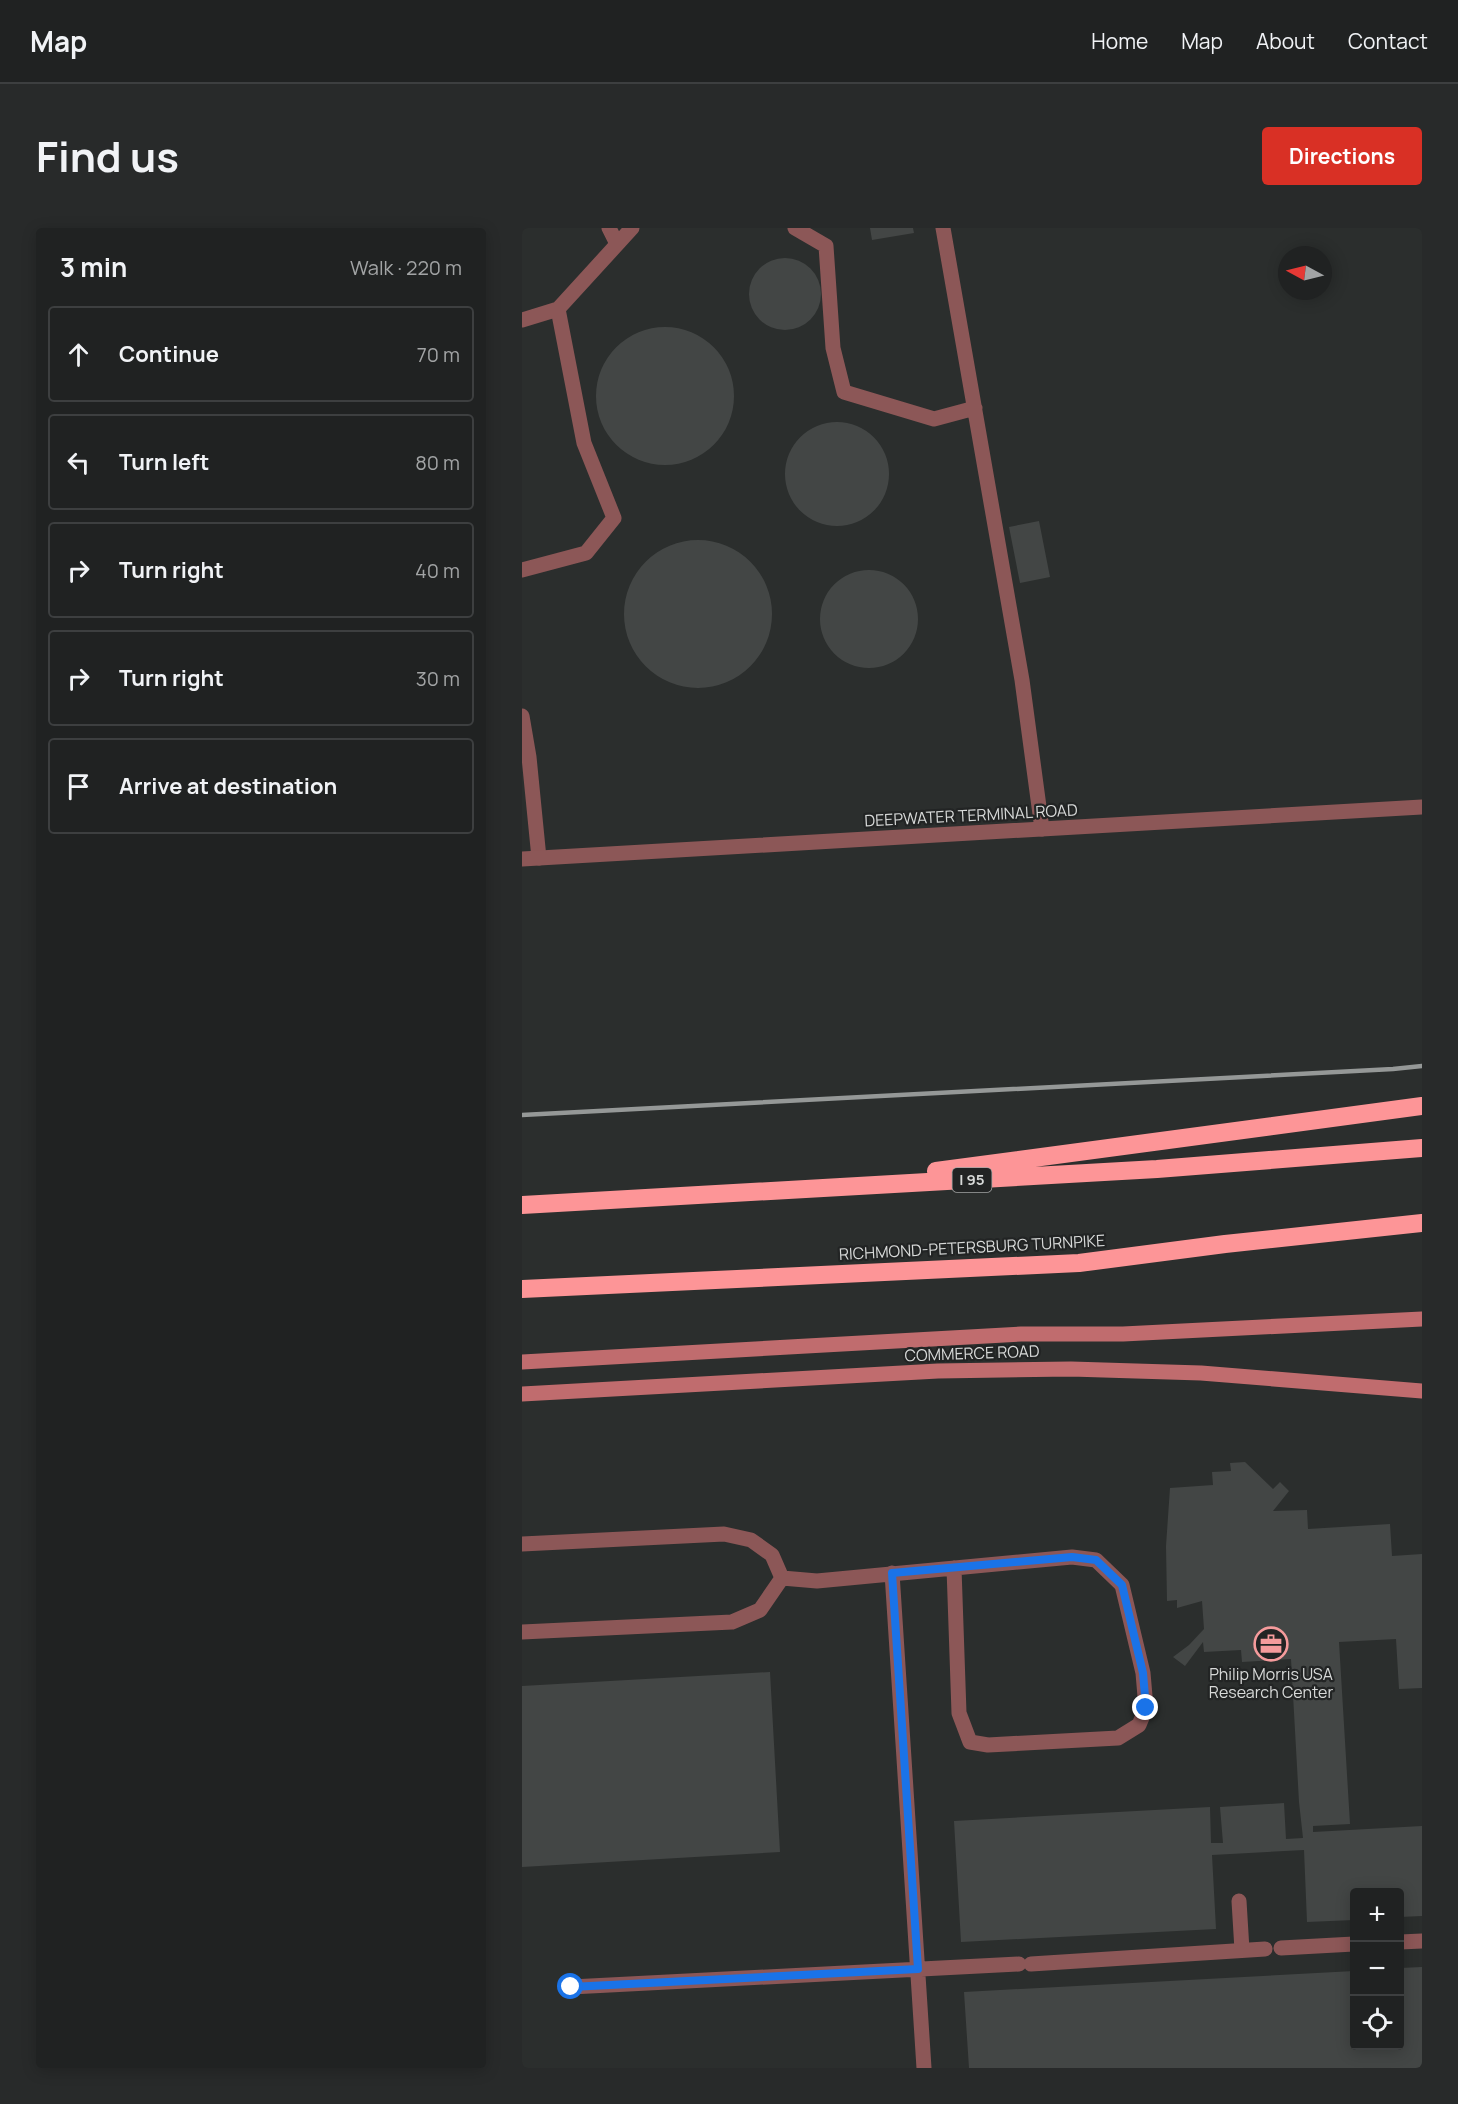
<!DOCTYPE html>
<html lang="en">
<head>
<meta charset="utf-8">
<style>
	:root { --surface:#202222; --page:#282a2a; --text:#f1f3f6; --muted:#a2a4a5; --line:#3d3f40; --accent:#d93025 }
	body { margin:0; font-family:Manrope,sans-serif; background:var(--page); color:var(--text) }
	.controls { position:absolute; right:18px; bottom:18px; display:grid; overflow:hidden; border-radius:6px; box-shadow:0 3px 15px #0003 }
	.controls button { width:54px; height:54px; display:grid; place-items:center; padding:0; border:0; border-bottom:2px solid var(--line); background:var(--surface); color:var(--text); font:30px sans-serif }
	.compass { position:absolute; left:756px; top:18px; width:54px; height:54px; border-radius:50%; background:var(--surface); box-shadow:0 3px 15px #0003; rotate:277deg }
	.stop { position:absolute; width:18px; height:18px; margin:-14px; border:4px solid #1a73e8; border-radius:50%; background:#fff }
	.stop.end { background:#1a73e8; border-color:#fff; box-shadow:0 2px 6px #0008 }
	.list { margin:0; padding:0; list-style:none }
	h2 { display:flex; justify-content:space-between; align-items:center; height:78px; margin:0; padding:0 24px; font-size:26px }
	h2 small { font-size:20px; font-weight:400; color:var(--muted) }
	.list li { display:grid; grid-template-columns:39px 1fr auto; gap:18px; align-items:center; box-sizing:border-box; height:96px; margin:0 12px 12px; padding:0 12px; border:2px solid var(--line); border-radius:6px }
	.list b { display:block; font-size:22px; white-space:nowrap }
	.list em { font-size:20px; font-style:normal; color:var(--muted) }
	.icon { flex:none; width:33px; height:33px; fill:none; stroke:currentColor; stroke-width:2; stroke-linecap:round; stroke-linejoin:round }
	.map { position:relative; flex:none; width:900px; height:1840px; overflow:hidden; border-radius:6px }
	header { display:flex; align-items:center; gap:36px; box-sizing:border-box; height:84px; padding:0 30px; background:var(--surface); border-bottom:2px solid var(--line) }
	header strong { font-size:28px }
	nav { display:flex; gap:33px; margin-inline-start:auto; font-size:21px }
	.intro { display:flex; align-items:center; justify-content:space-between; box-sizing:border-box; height:144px; padding:0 36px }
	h1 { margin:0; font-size:42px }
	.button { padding:15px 27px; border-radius:6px; background:var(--accent); color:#fff; font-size:21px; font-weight:700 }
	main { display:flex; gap:36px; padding:0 36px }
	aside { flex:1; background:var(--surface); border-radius:6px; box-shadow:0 3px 15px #0003 }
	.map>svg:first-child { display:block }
	.building { fill:#434645 }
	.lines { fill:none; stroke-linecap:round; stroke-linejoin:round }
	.service { stroke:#8c5757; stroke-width:15 }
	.minor { stroke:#8c5757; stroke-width:15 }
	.secondary { stroke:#c06c6e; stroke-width:15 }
	.motorway { stroke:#fd9597; stroke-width:18 }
	.rail { stroke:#959897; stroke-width:4.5 }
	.route { stroke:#1a73e8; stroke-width:8 }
	.labels { text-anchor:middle; stroke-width:4.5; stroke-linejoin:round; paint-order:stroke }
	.shield { fill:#222424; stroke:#a1a3a2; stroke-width:1.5 }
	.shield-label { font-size:15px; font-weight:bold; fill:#d7d9d8 }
	.street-label { font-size:16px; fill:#d7d9d8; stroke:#222424 }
	.poi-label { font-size:16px; fill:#d7d9d8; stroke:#222424 }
</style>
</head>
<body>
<header>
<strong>Map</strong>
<nav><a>Home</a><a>Map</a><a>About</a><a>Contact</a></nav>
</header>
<div class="intro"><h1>Find us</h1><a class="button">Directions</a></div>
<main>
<aside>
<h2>3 min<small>Walk · 220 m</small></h2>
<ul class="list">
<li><svg class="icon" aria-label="ahead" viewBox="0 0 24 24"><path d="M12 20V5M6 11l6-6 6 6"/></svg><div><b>Continue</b></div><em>70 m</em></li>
<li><svg class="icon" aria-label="left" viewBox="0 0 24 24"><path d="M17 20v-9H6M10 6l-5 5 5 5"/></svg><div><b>Turn left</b></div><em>80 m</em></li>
<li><svg class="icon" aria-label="right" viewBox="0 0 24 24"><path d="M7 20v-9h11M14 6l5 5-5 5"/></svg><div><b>Turn right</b></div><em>40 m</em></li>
<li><svg class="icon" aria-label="right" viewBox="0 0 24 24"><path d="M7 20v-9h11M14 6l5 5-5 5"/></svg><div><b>Turn right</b></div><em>30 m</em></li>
<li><svg class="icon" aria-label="arrive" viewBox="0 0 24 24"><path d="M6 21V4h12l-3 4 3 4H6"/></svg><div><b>Arrive at destination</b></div></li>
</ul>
</aside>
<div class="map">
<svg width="900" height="1840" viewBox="0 0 900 1840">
	<rect width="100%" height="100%" fill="#2b2e2d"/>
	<path class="building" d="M348,0H391L392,5L350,12Z
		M227 66a36 36 0 1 1 72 0a36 36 0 1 1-72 0Z
		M74 168a69 69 0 1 1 138 0a69 69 0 1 1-138 0Z
		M263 246a52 52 0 1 1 104 0a52 52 0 1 1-104 0Z
		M517,293L528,349L498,355L487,299Z
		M102 386a74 74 0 1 1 148 0a74 74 0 1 1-148 0Z
		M298 391a49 49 0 1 1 98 0a49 49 0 1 1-98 0Z
		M723,1234L751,1261L758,1254L767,1263L751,1283L785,1282L786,1301L868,1296L870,1328L900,1326V1460L877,1461L874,1411L817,1414L828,1596L791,1598V1604L900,1598V1688L878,1689V1664H832V1692L785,1694L782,1622L690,1627L694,1701L439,1714L432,1593L688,1579L689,1615H701L698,1579L762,1575L764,1611L781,1610L777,1574L769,1431L720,1434L719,1422L682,1424L681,1414L663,1438L651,1429L667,1417L682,1401L680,1373L655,1380V1372L645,1373L644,1318L648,1260L691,1257L690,1244L709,1243L708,1235Z
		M248,1444L258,1624L0,1639V1458Z
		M900,1739V1840H447L442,1764L832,1743V1818H878V1740Z"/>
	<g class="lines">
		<path class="service" d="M87,0L95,16
			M273,0L304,18L311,120L322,164L412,191L453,180
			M421,0L500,452L520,601
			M0,92L36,81L110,0
			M0,342L64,325L92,290L62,215L36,81
			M0,488L7,529L17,630
			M0,1316L202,1306L229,1312L250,1327L260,1350
			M370,1345L402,1840
			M0,1404L210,1394L238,1382L260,1350L295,1353L550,1329L574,1332L600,1357L621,1445L624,1480L617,1497L596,1510L466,1517L448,1514L437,1485L432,1340
			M717,1673L720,1722
			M878,1714L900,1713
			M759,1720L832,1716
			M509,1736L743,1721
			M49,1759L497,1736"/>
		<path class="minor" d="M0,631L900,579"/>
		<path class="secondary" d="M0,1134L499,1106H601L900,1091
			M0,1166L416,1143L549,1141L679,1145L900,1163"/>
		<path class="motorway" d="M414,943L900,878
			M0,977L635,941L900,920
			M0,1061L557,1035L703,1016L900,995"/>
		<path class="rail" d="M0,887L871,841L900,838"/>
	</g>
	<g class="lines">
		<path class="route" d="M49,1759L396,1741L370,1345L550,1329L574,1332L600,1357L621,1445L624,1480"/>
	</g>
	<defs>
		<g id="office-ring" transform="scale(1.725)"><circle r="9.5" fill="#222424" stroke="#f59b9c" stroke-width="1.5"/><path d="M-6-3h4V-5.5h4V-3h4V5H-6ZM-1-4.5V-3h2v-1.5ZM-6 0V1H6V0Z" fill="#f59b9c"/></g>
	</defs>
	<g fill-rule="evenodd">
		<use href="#office-ring" x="749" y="1416"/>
	</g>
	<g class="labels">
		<rect class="shield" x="430.5" y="940" width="39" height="24" rx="4.5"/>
		<g class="shield-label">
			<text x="450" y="957">I 95</text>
		</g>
		<g class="street-label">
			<text transform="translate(449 587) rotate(-3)" y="6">DEEPWATER TERMINAL ROAD</text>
			<text transform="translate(450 1019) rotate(-3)" y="6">RICHMOND-PETERSBURG TURNPIKE</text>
			<text transform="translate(450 1125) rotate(-2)" y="6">COMMERCE ROAD</text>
		</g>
		<g class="poi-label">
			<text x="749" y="1452">Philip Morris USA<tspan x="749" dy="18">Research Center</tspan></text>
		</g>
	</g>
</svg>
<div class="controls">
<button>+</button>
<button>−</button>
<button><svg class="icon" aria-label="locate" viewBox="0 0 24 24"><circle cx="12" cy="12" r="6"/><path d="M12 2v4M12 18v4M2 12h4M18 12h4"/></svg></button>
</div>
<svg class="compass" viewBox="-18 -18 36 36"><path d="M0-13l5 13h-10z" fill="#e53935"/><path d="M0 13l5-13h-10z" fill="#a2a4a5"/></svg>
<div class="stop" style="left:49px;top:1759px"></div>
<div class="stop end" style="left:624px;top:1480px"></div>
</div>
</main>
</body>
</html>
